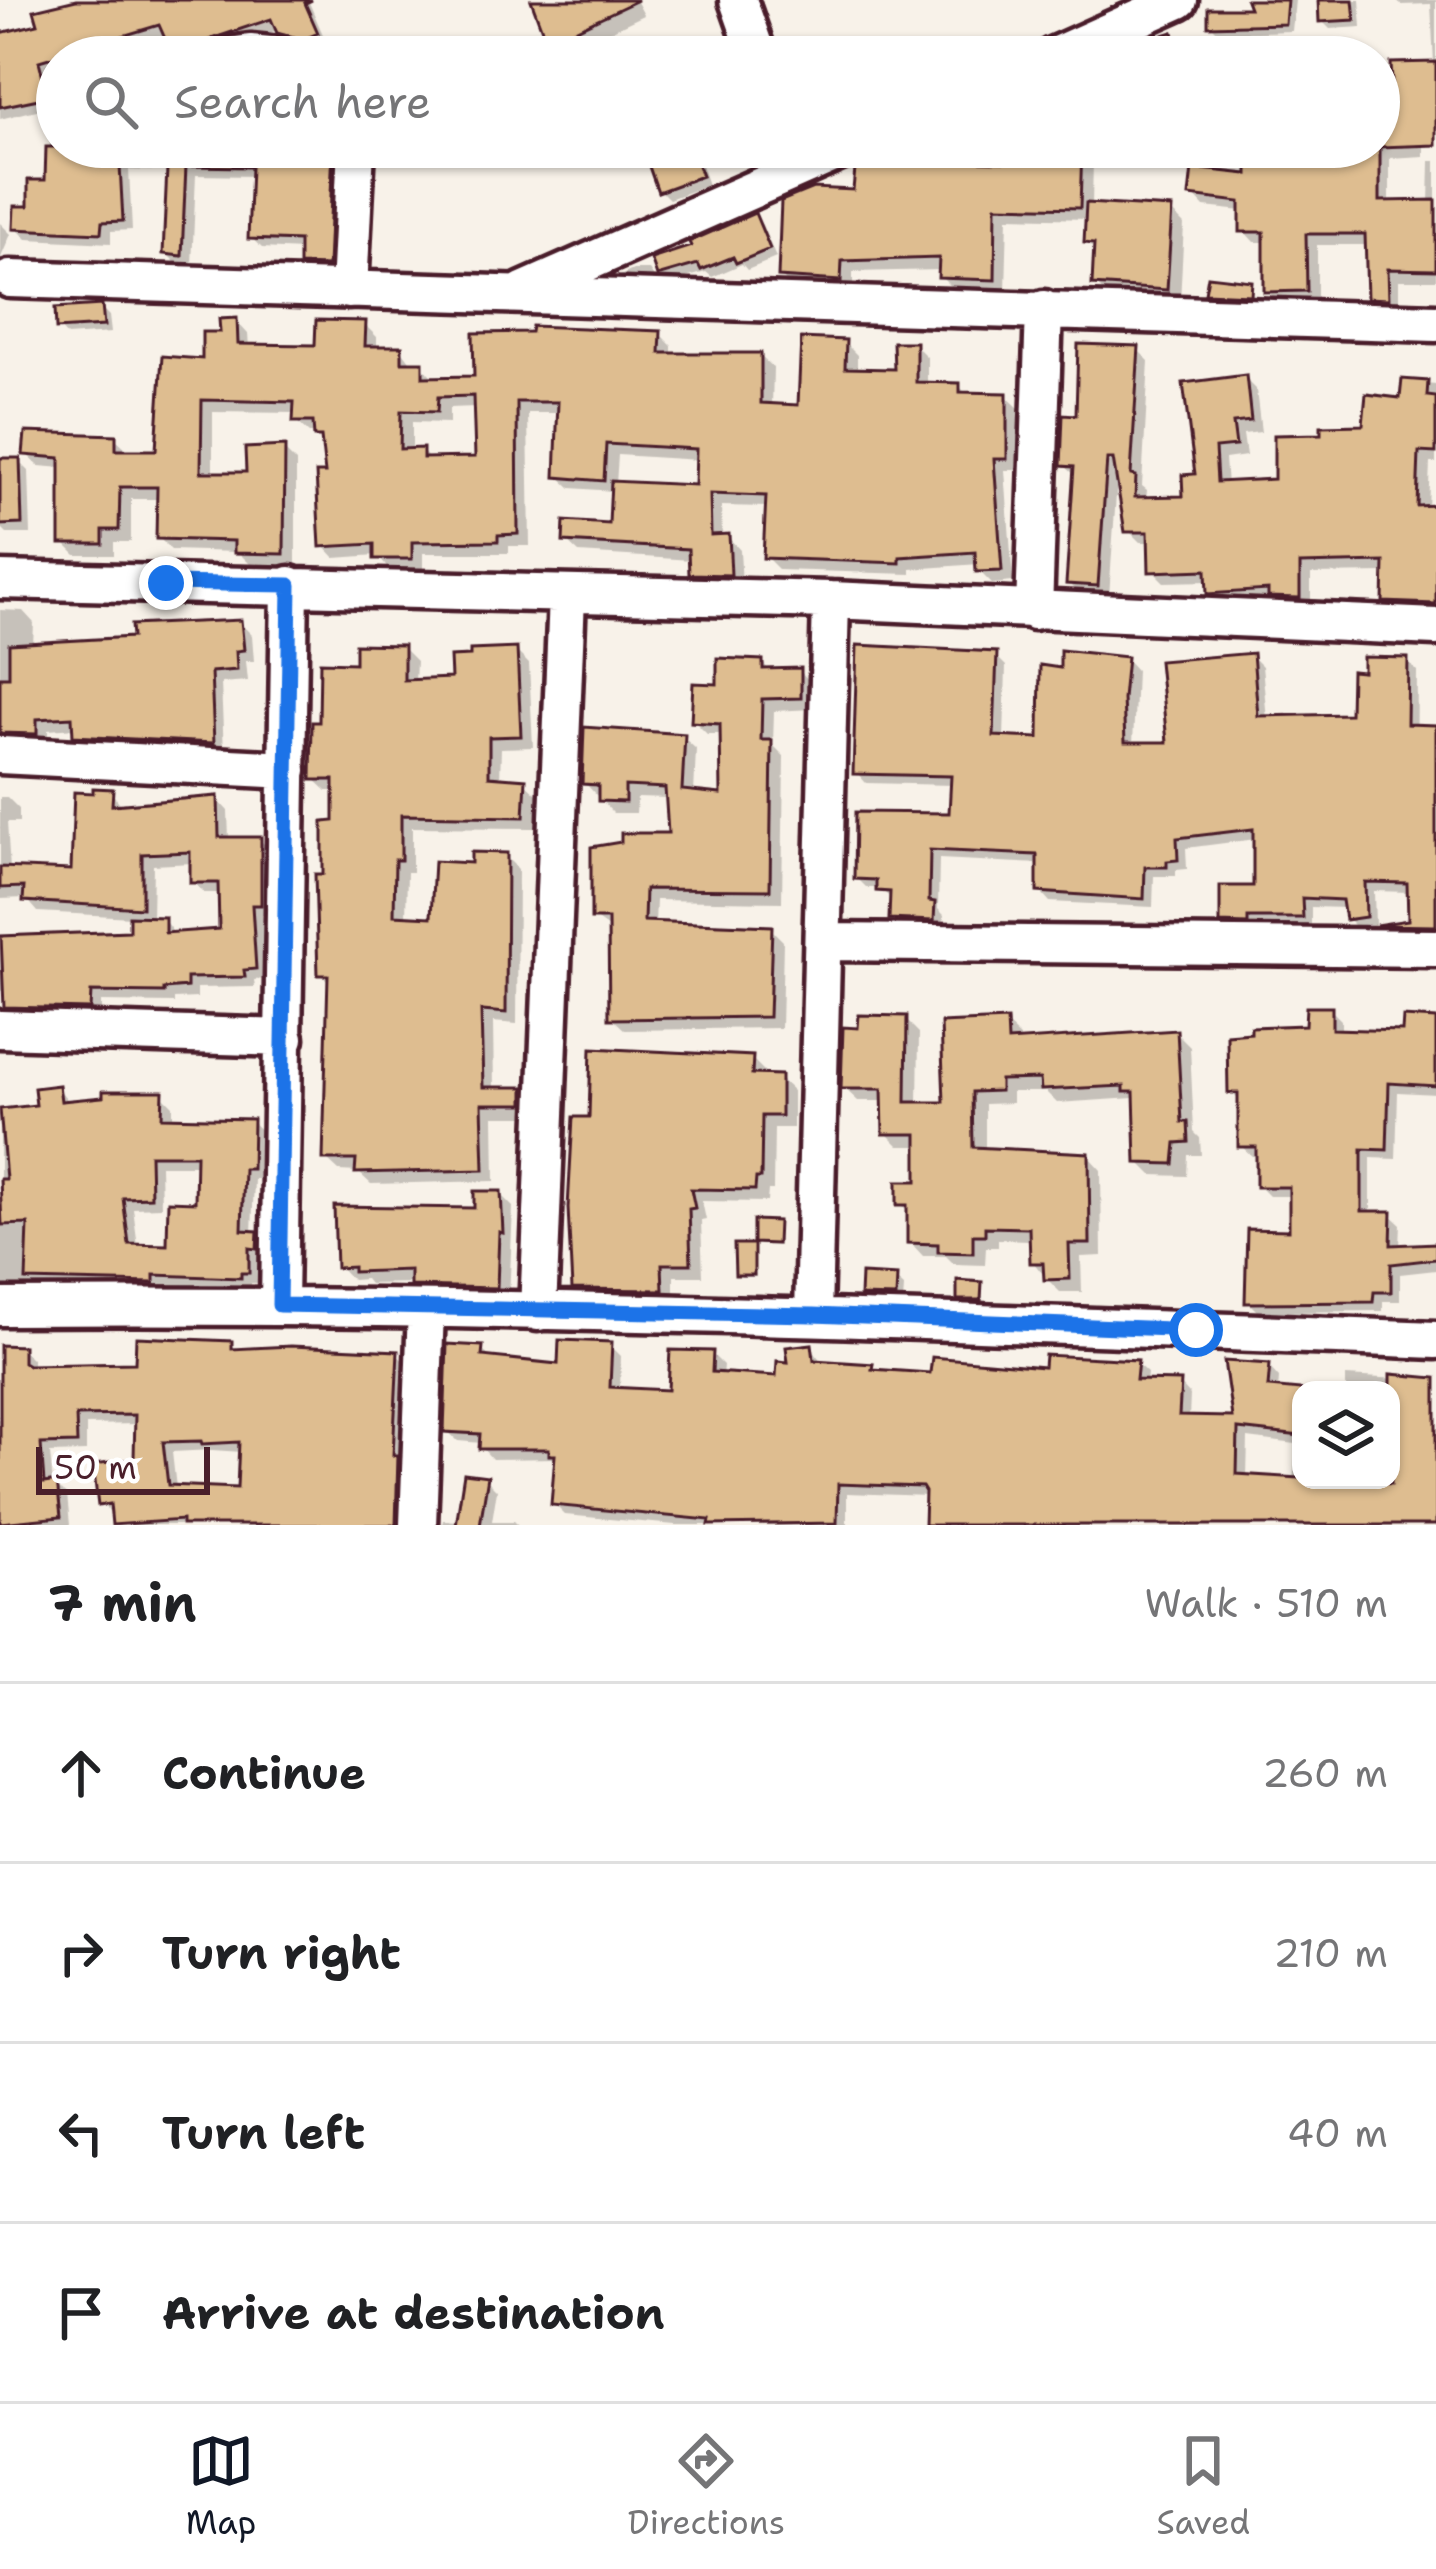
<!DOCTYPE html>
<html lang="en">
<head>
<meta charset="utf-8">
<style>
	:root { --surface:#fff; --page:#f6f6f6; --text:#202124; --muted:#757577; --line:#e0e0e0; --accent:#111827 }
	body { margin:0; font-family:"Shantell Sans",sans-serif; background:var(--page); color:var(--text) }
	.controls { position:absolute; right:36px; bottom:36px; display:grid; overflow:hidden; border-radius:24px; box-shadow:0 3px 9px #0004 }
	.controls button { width:108px; height:108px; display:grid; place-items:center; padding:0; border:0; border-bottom:3px solid var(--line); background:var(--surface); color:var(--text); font:60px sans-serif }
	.scale { position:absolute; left:36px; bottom:30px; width:174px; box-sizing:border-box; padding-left:12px; border:6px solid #4a1f2b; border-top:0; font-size:33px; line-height:42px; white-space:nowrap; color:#4a1f2b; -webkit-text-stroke:9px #fff; paint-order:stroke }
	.stop { position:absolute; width:36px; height:36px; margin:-27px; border:9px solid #1a73e8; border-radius:50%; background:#fff }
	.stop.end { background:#1a73e8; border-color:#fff; box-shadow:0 3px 12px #0008 }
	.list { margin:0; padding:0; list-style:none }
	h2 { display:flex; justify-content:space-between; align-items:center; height:156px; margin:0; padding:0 48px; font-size:51px }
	h2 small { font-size:39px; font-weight:400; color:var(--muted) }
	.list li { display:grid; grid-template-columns:78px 1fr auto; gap:36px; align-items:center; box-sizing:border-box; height:180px; padding:0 48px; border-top:3px solid var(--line) }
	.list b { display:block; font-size:45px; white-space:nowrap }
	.list em { font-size:39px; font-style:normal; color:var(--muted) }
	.icon { flex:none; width:66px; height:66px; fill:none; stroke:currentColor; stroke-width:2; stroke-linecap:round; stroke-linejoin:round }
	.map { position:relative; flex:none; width:1436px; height:1525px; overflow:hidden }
	.search { position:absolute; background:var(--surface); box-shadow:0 3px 9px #0004; left:36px; right:36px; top:36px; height:132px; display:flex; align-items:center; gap:30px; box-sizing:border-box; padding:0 42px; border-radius:66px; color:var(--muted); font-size:45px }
	.sheet { height:876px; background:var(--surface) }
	nav { display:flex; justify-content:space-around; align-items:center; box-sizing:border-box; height:168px; border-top:3px solid var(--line); background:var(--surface); font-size:33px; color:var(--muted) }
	nav a { display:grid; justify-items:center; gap:6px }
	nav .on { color:var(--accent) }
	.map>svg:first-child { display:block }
	.shadow { fill:#0003; fill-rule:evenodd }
	.building { fill:#debd90; stroke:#4a1f2b; stroke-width:3; fill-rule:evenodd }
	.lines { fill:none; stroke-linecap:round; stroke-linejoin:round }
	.minor-casing { stroke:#4a1f2b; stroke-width:45 }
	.minor { stroke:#fff; stroke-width:36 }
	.route { stroke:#1a73e8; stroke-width:15 }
</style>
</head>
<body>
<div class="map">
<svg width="1436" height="1525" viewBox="0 0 1436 1525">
	<rect width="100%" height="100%" fill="#f8f2e9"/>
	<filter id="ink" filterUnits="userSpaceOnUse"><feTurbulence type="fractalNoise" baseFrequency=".00833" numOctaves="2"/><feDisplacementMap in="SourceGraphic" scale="24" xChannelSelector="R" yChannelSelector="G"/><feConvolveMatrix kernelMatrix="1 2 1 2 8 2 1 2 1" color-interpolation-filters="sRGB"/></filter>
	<g filter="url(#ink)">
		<path class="shadow" d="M83,0H308L327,44L315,49L291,43L278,30L222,49L215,57H176L167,35L132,46L134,57H57V105L0,119V35L41,26Z
			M534,0H636L644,15L562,54L550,42Z
			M1249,0H1295L1292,31L1219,33L1211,25L1253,11Z
			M1321,0H1360L1362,27L1330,29L1322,21Z
			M1395,0H1436V143L1424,144V156L1390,158V204L1429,203L1430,161H1436V280H1399V309H1382L1370,297L1369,245H1317V302H1279L1267,291V242H1254L1243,230V211L1204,207L1193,195L1281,164V147H1379V86H1395L1434,65L1431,4L1401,5Z
			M1172,36L1183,47L1186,57H1147Z
			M57,120V147H348L337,276L313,275L302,264V250L262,248L251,238L254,176L196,175L192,265L177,264L166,253L170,171L129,170L132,230L111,231V243L27,239L16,228L48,183L51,123Z
			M643,147H695L708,185L669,199L660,190Z
			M1053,147H1104L1106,156L1093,159L1092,206L1170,210L1184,224L1180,302L1109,298L1096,284L1097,252L1087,242L1088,219L1008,217L1006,291L954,290L941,277V270L853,272V292L793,289L781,276L856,193L1058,166Z
			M1146,147H1200L1199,157L1152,152Z
			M754,217L762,225L776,258L747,270L742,264L712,277L706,272L668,283L659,275L695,248Z
			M0,223L11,234L0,260Z
			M633,270H649L658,283L626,282L620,276Z
			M1251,284L1253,297L1208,292Z
			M101,308L109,316L111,333L67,336L59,327Z
			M236,321L248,334L249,347L318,348L364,324L377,337V349H401L413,365H421L434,378L477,379L660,334L672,346V356H760L773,368L772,407L801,408L845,343L857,355V371L897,372L915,345L927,357V385L959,386L969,396H1006L1019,408L1018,470H1005L1013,582L992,584L979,571V564L911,569V574L779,570L766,557L768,507L721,506L722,537H728L740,550L742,586L705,585L692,573V560L579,553L566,541L612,527L613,491L571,488L558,476L560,413H528L530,546H509V553H423V571L389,570L377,555L335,558L323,545L328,475L325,444L317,433H309L296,421L297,413L213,412V475L249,476L284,450L296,462V565L250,564L238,552L171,550L159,538V499H131V542H114V555H76L63,542V468L39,466L26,454L115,438L128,450L159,453L204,362ZM476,407L478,460L431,461L422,451L412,452V422L449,423V408ZM618,455L699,460L698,488L616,484Z
			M1137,349L1149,361L1142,486L1147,490L1146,500L1186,499L1244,378L1256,390L1261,432L1243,434L1246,456L1225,459L1227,485L1277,482L1324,437L1366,428L1403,402L1405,382L1436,385V463H1430L1428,508H1436V616L1398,613L1386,601L1387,573L1311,574V609L1283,608L1276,600L1222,605L1210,593V581L1164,582L1152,570L1151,542H1140L1128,530L1117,480L1109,597L1081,595L1069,583L1077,477L1064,465L1079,418Z
			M0,461H19L29,471L31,534H7L0,527Z
			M0,610L23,611L34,623L33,646L135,639L240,623L252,635L254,661H246L248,681L221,683L224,753L87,747L76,735L75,728L48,730V745L0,749Z
			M403,648L416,661L415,683L454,681L516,651L529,664L533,747L501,748L500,780L524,782L537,794L535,828L412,827V872H407L406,918L434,920L474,866L505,856L518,869L517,1024L493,1022L494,1090H523L535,1103V1116H494L495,1181L371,1184L358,1172L339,1171L326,1159L331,984L321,974L337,791H327L314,779L322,725L358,666Z
			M995,655L1006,666L1004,740L1042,742L1063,671L1126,659L1136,670L1133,745L1170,746L1252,656L1262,666L1267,719L1353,717L1407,661L1417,671L1416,789H1436V934H1389L1382,927L1411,923L1410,892L1374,891L1375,926L1358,929L1348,919L1347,908L1311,907V927H1257V933L1234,932L1223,922L1256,889V839L1186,848L1187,869L1176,870V876H1154L1153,907L1050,902L1040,891V864L939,859L938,909L944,915L943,929L902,928L892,918L893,900L879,888H867L857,878L952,816L953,785L866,783L856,772Z
			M762,662L771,672L800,671L812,684L813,709L774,711L773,745L784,756L782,902L656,900L655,925L771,929L783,941L781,1028L625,1030L612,1018L611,930L594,918L625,845L671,836L669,798L637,797L636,813H613L585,783L683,737L696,749L694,794L724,797L723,734H707L694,721L720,687Z
			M111,792L123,807L217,799L228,811L229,840H260L272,852V915H262L266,979L254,980L255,987L197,988V998L174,999V1003L101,1002V1020L19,1017L7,1005L6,990L0,991V939L132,934V917L38,912L26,898L0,899V797H7L19,809V822H7L10,870L74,874ZM193,863V882L204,893H222V932L175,935L164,920H152L153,865Z
			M1331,1010L1341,1020V1032L1405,1034L1436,1022V1094L1398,1092L1396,1159L1371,1158V1214H1390L1401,1224L1400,1247L1436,1246V1270L1400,1274V1301H1383V1311L1258,1312L1248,1302L1292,1233V1196H1269L1259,1186V1156H1252L1241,1146V1102L1231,1092Z
			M905,1019L919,1033L918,1105H947L1006,1024L1020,1037V1043L1176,1033L1190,1047L1194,1132L1200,1138L1201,1155H1188L1187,1176L1152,1175L1139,1162L1134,1098L1057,1103L1046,1092H1012V1103L985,1104V1151L1088,1156L1101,1170L1102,1256L1081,1257L1082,1292H1060L1047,1279L1033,1262L1032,1240L998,1239V1247H986L985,1265L954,1264L946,1256H923L910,1242V1213L900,1203L920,1184V1146H899L886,1133L885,1101H858L844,1088Z
			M751,1058L765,1072L764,1078H779L793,1091V1128H774L773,1190H768L767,1202L702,1201L706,1220L701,1221L703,1276H674V1302L588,1301L575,1288L592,1120Z
			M58,1088L70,1103L161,1094L173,1106V1120L252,1122L264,1133L262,1179H254L252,1234L268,1245V1259L259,1258V1283H251V1288L164,1285V1294L0,1288V1121L39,1108ZM160,1165H199L198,1205L170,1248L138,1247L133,1208L161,1207Z
			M500,1194L513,1207L509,1299L426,1298L413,1283L369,1284L365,1279L352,1280L339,1266L477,1211Z
			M776,1224L779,1246L759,1245L756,1241Z
			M752,1247L756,1277H741L738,1274Z
			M895,1279L904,1287L903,1304L872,1303L864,1294Z
			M981,1285L983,1303L960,1298Z
			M231,1344L239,1352L396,1354L407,1364L405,1525H115L114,1515L101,1504L137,1461L138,1424L86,1425V1452L50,1453L53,1485L67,1495L70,1525H0V1348L22,1349L32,1359V1368L138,1365ZM212,1450L242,1452L240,1491L176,1488L172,1452Z
			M610,1345L621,1356L620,1390L671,1393L712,1354L723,1365L722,1376L778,1379L811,1347L823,1364L933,1377L1136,1363L1147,1373L1146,1383L1180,1384L1190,1395L1189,1419L1236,1420L1269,1367L1279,1378L1278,1391L1301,1393V1480H1391V1390H1346V1376L1436,1381V1525H927L928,1496L847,1493V1525H675L565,1515L554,1504L558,1458L492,1459L482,1448V1443L458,1441L447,1431L481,1349L493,1360L561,1367ZM1248,1438L1296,1444L1293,1482L1247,1477Z
			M486,1479L497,1490L492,1521H514L518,1525H442L443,1520L459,1521Z"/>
		<path class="building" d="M76,0H312L305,3L318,33L302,40L277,33L271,19L211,39L203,49L185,57H173L159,25L39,61L48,97L0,107V33L38,24L34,10Z
			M531,0H638L547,43Z
			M1246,0H1287L1285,24L1208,26V8H1249Z
			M1318,0H1353L1355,20L1319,22Z
			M1173,32L1180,57H1144L1143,41Z
			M1436,62V145L1379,147V83H1392L1391,63Z
			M46,147H119L123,221L102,222L101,233L13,229L14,206H28V180H45Z
			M168,147H333L328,266L299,265V241L248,239L251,167L186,166L182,256L163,254Z
			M662,147H691L702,176L658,192L646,158L664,151Z
			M1050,147H1082L1080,208L996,206L995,280L938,278L939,258L842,261L841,281L778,277L781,201L813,188L853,190L855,169L955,161L1054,163Z
			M1278,147H1380V201L1436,200V270L1388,269L1389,299L1367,298L1365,234H1306L1307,291L1264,292V232H1240V202L1189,196L1192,168L1248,174V160L1278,161Z
			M1086,203L1172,208L1167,290L1092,285L1094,244L1084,243Z
			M755,213L770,249L736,263L733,257L701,270L698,264L657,276L651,259L691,246L689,242Z
			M1208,276L1252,281L1251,295L1205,293Z
			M102,305L104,326L56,329L55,308Z
			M237,318L238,344L315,345L316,320L366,321L365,346H402V362H423V377L474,376L473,333L531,332L532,326L661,331L660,353H761V403L798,405L801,338L846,340L845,368L894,369L893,342H916V382L960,383V392L1007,393V459H994L1002,571L976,572L975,552L900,557V563L763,558L766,496L710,494L711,535L729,534L731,575L689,574L688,549L563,542L564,521L609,524L611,481L695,485L696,449L606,444L604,481L555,477L558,402H517L518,534L498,535V541L412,542V559H374V544L320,547L316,473H325L321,437H314L313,422H293L294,402L202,400L201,472H246L245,448L285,446L284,554L234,553V541L156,539L157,487H120L119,530H103V544H60V458L23,455L25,432L116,435V450H156L162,356L202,359V332H220L219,319ZM473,396L475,457L423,458V448L400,449L401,411L437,412L438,397Z
			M1078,344L1139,346L1131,475L1136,476L1135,497L1183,496L1182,475L1195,474L1183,383L1246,375L1251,421L1233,423L1236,446L1215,448L1217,482L1274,479V435L1321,434V426L1363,425L1366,394L1400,398L1402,379L1428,381L1427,396L1436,397V453L1419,452L1417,506L1436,505V604L1383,602L1384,562L1300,564V598L1268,597V590L1207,594L1206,570L1149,572L1148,532H1125L1113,459H1107L1098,586L1066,584L1074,467L1061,466L1063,414L1076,415Z
			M0,458H20L22,524L0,525Z
			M241,620L244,650L236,651L237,670L211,672L214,743L73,736L72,717L37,719V734L0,733V677H9V644L132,637L131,625Z
			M355,644L404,645V680L451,678L450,657L470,656V650L517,648L521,736L489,737V776L526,779L524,817L401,815V860H395L394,915L431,917L434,861L471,863V852L507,853L506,1013L481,1011L483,1087H524V1104H482L484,1170L355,1173L356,1160H323L328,975H318L315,874H323V822L334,821V780H311L312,722H319L320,662L355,663Z
			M857,645L997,652L994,736L1039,738L1040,665L1060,668V650L1127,657L1123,699L1125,742H1167L1159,661L1253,653L1258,716L1350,714L1351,671L1363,672V657L1408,658L1407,724L1436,725V926L1376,925L1408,920L1407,883L1365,882L1366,917L1345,920L1342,900L1302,898L1303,918H1248V924L1220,923V886H1253V829L1177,838L1178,860L1167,861V867H1145L1144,899L1037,892V855L930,850L929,901L935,902L934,921L889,919L890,892L876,891V880L854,879L855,812L949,813L951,776L853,774Z
			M717,658L763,660V669L801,668V698L762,699L761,740H772L770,890L645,889L644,921L772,926L769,1017L609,1019L608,919H591V847L621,842V833H668L665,788L625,786V802L598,801V785L582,784L584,727L685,734L682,790L721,794L720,724L691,722L693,683L717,684Z
			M93,788L113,789L112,805L218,796L219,837H261V905H252L256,969L244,970L245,977L187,978V987L164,989V993L91,992L90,1009L4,1007L1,936L129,931V916L165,917V933L219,929L218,883H190V852L142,854V908L23,901L24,887L0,888V867L71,870L74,792L93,793Z
			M1306,1007H1332V1029L1402,1031L1403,1017L1436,1019V1086L1389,1083L1387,1150L1362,1149V1211H1392L1391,1245L1436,1243V1259L1391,1264V1292H1374L1373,1302L1245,1303L1247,1229L1289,1230V1187H1256V1147H1238V1093H1228L1227,1035L1251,1033V1027L1305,1025Z
			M859,1015L907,1016L906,1102H944L941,1023L1007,1020L1008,1041L1177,1030L1182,1122H1188L1189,1142L1176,1143L1174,1164L1136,1163L1134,1092H1124V1086L1041,1090L1040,1079L1000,1080V1091L972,1092L973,1147L1089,1153L1090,1244H1069L1070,1279L1044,1280L1043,1263H1030L1029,1228L985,1227V1235H973V1253L938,1252V1244L907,1243V1205H897V1181H917V1134H883L882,1089H841L843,1027L858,1028Z
			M591,1048L753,1056L752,1074L781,1075V1116H762L761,1178H756L755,1190L691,1189L695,1208L689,1209L691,1264H662L663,1290L572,1289L568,1208L573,1117H589Z
			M59,1085L61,1101L103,1097V1091H163L162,1117L253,1119L252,1169H244L242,1230L258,1231L257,1249L249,1248V1273H241V1278L154,1275V1283L26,1280L28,1224L2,1225L0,1179H6L0,1109L36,1105L34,1088ZM150,1155H196L195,1202L168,1201L167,1245L129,1244L123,1198L151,1197Z
			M474,1191H501L503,1233L499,1232L497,1288L410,1286V1270L353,1272V1267L336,1268L334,1206L474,1208Z
			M753,1220L778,1221L777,1244L753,1243Z
			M734,1244H754V1275H735Z
			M861,1274L897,1276L896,1297L860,1296Z
			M957,1280L982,1282L981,1300H957Z
			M136,1337L232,1341V1349L291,1346L398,1351L393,1455H398L396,1525H182V1520L112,1525L110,1504L98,1506L93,1464L134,1459L135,1415L76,1416L77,1443L41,1444L44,1483L57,1481L61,1517L0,1523V1345L23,1346V1362L28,1365L135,1363ZM201,1441L202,1444L239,1442L237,1488L168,1485L163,1442Z
			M559,1340L612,1342L610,1387L668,1390L670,1350L713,1351L712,1372L776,1376L777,1361L788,1362L786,1347L812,1344L814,1360L873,1364L872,1369L930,1373L932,1357L1044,1367L1045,1355L1138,1360L1136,1380L1181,1381L1179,1416L1232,1417L1224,1361L1270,1364L1268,1387L1301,1390V1436L1238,1429L1237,1474L1391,1484V1374L1436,1378V1525H924L925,1492L922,1487L838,1484L837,1523L709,1525L710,1520L551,1505L555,1455H549V1449H479L480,1434L444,1432L447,1344L483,1346L482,1356L558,1364Z
			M464,1473L488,1476L480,1525H456Z"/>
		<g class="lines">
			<g class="minor-casing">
				<path id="minor" d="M738,0L758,57
					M224,57L250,53L288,57
					M1052,57L1179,0
					M10,279L1436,323
					M349,290L356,147
					M523,291L849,147
					M0,580L831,600L1436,627
					M1034,611L1044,309
					M0,755L288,770
					M825,942L1436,948
					M0,1029L285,1038
					M279,1305L290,585
					M0,1307C479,1303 957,1321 1436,1340
					M538,1312L567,596
					M813,1315L831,600
					M418,1525L426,1309"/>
			</g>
			<use href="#minor" class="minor"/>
		</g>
	</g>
	<g class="lines" filter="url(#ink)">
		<path class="route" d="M166,583L290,585L279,1305L813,1315L1196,1330"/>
	</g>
</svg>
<div class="controls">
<button><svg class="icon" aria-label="layers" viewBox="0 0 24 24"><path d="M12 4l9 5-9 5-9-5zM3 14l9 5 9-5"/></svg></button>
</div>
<div class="scale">50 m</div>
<div class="stop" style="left:1196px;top:1330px"></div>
<div class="stop end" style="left:166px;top:583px"></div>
<div class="search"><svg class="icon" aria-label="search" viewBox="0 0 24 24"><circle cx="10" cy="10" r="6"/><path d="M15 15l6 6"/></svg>Search here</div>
</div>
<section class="sheet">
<h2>7 min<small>Walk · 510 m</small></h2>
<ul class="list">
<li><svg class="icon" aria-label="ahead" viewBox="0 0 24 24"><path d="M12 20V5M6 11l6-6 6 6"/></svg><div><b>Continue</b></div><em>260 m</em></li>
<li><svg class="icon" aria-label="right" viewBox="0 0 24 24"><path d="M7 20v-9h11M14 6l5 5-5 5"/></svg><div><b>Turn right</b></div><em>210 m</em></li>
<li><svg class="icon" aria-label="left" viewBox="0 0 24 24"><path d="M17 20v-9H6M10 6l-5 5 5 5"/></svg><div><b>Turn left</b></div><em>40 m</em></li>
<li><svg class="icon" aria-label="arrive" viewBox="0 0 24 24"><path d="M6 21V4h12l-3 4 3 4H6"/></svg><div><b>Arrive at destination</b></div></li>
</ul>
</section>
<nav>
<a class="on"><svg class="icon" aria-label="map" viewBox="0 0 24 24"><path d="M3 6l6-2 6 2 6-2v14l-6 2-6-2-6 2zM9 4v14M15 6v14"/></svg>Map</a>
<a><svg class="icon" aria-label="directions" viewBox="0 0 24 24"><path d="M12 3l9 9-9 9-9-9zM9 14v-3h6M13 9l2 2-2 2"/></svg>Directions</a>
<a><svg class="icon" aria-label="saved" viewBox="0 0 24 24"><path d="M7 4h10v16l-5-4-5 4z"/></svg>Saved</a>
</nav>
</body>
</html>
